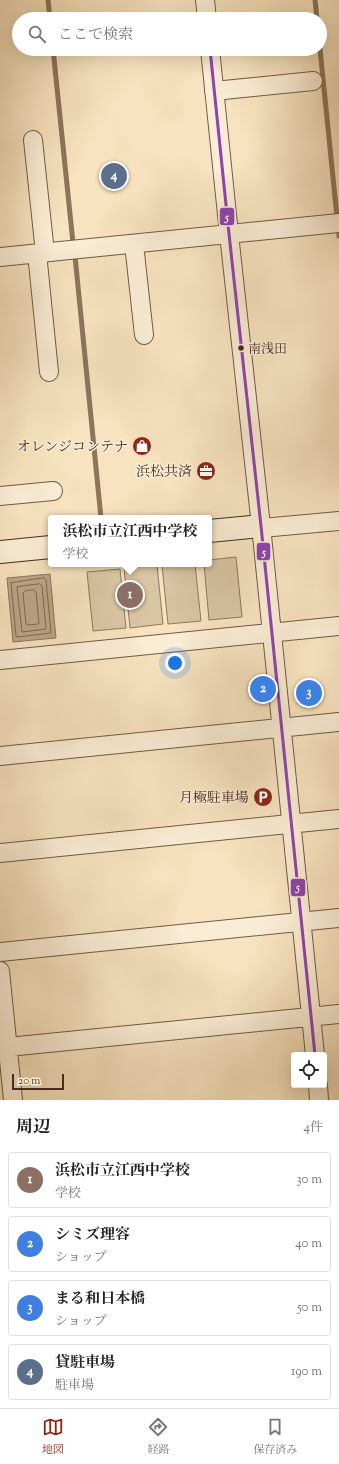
<!DOCTYPE html>
<html lang="ja">
<head>
<meta charset="utf-8">
<style>
	:root { --surface:#fff; --page:#f2f2f2; --text:#222; --muted:#767676; --line:#e0e0e0; --accent:#8f2418 }
	body { margin:0; font-family:"Sorts Mill Goudy","Noto Serif JP",serif; background:var(--page); color:var(--text) }
	.controls { position:absolute; right:12px; bottom:12px; display:grid; overflow:hidden; border-radius:4px; box-shadow:0 4px 16px #0002 }
	.controls button { width:36px; height:36px; display:grid; place-items:center; padding:0; border:0; border-bottom:1px solid var(--line); background:var(--surface); color:var(--text); font:20px sans-serif }
	.scale { position:absolute; left:12px; bottom:10px; width:52px; box-sizing:border-box; padding-left:4px; border:2px solid #472b1b; border-top:0; font-size:11px; line-height:14px; white-space:nowrap; color:#472b1b; -webkit-text-stroke:3px #faedd5; paint-order:stroke }
	.you { position:absolute; left:175px; top:663px; width:14px; height:14px; margin:-10px; border:3px solid #fff; border-radius:50%; background:#1a73e8; box-shadow:0 0 0 6px #1a73e833 }
	.badge { display:grid; place-items:center; width:26px; height:26px; border-radius:50%; background:var(--accent); color:#fff; font-size:13px; font-weight:700 }
	.pin { position:absolute; translate:-50% -50%; border:2px solid #fff; box-shadow:0 1px 4px #0006 }
	.popup { position:absolute; left:48px; top:515px; width:164px; height:52px; box-sizing:border-box; display:grid; place-content:center; border-radius:4px; background:var(--surface); filter:drop-shadow(0 1px 3px #0005); font-size:13px; white-space:nowrap; color:var(--muted) }
	.popup b { font-size:15px; color:var(--text) }
	.popup::after { content:''; position:absolute; left:50%; top:100%; margin-left:-8px; border:8px solid transparent; border-top-color:var(--surface) }
	.list { margin:0; padding:0; list-style:none }
	h2 { display:flex; justify-content:space-between; align-items:center; height:52px; margin:0; padding:0 16px; font-size:17px }
	h2 small { font-size:13px; font-weight:400; color:var(--muted) }
	.list li { display:grid; grid-template-columns:26px 1fr auto; gap:12px; align-items:center; box-sizing:border-box; height:56px; margin:0 8px 8px; padding:0 8px; border:1px solid var(--line); border-radius:4px }
	.list b { display:block; font-size:15px; white-space:nowrap }
	.list p { margin:0; font-size:13px; white-space:nowrap; color:var(--muted) }
	.list em { font-size:13px; font-style:normal; color:var(--muted) }
	.icon { flex:none; width:22px; height:22px; fill:none; stroke:currentColor; stroke-width:2; stroke-linecap:round; stroke-linejoin:round }
	.map { position:relative; flex:none; width:339px; height:1100px; overflow:hidden }
	.search { position:absolute; background:var(--surface); box-shadow:0 4px 16px #0002; left:12px; right:12px; top:12px; height:44px; display:flex; align-items:center; gap:10px; box-sizing:border-box; padding:0 14px; border-radius:22px; color:var(--muted); font-size:15px }
	.sheet { height:308px; background:var(--surface) }
	nav { display:flex; justify-content:space-around; align-items:center; box-sizing:border-box; height:56px; border-top:1px solid var(--line); background:var(--surface); font-size:11px; color:var(--muted) }
	nav a { display:grid; justify-items:center; gap:2px }
	nav .on { color:var(--accent) }
	.map>svg:first-child { display:block }
	.green { fill:#d9c4a3; stroke:#90785f }
	.water { fill:#bba487; stroke:#8d745c }
	.lines { fill:none; stroke-linecap:round; stroke-linejoin:round }
	.shore { stroke:#816851; stroke-width:1 }
	.stream { stroke:#8d745c; stroke-width:5 }
	.street-casing { stroke:#735944; stroke-width:20 }
	.secondary-casing { stroke:#472b1b; stroke-width:24 }
	.street { stroke:#faedd5; stroke-width:18 }
	.secondary { stroke:#faedd5; stroke-width:22 }
	.bus-1-casing { stroke:#faedd5; stroke-width:6 }
	.bus-1 { stroke:#8e44ad; stroke-width:3 }
	.bus-dot { fill:#472b1b; stroke:#faedd5; stroke-width:1.5 }
	.labels { text-anchor:middle; stroke-width:3; stroke-linejoin:round; paint-order:stroke }
	.bus-label { font-size:13px; fill:#472b1b; stroke:#faedd5; text-anchor:start }
	.poi-label { font-size:14px; fill:#472b1b; stroke:#faedd5; text-anchor:end }
	.line-badge { stroke:#faedd5; stroke-width:1.5 }
	.badge-label { font-size:11px; text-anchor:middle; font-weight:bold; fill:#fff }
</style>
</head>
<body>
<div class="map">
<svg width="339" height="1100" viewBox="0 0 339 1100">
	<rect width="100%" height="100%" fill="#f7e3bf"/>
	<filter id="stains"><feTurbulence type="fractalNoise" baseFrequency=".005" numOctaves="4"/><feColorMatrix values="0 0 0 0 .2 0 0 0 0 .09 0 0 0 0 .02 0 0 0 .5 -.17"/></filter>
	<radialGradient id="worn" r=".72"><stop offset=".6" stop-color="#630" stop-opacity="0"/><stop offset="1" stop-color="#630" stop-opacity=".3"/></radialGradient>
	<path class="green" d="M236,557L242,617L209,620L204,564H209V560Z
		M195,564L201,621L168,624L162,565Z
		M157,565L163,624L130,628L124,568Z
		M120,569L126,628L93,631L87,572Z"/>
	<path class="water" d="M50,574L56,638L13,642L7,578Z"/>
	<g class="lines">
		<path class="shore" d="M44,578L46,580L51,633L18,637L16,636L11,583Z
			M40,584L42,586L46,629L22,632L17,587Z
			M34,590L36,592L39,623L38,624L28,625L26,624L23,593L25,591Z"/>
		<path class="stream" d="M48,0L50,19
			M315,0L317,19
			M53,49L73,243
			M320,49L337,217
			M339,233V236
			M75,256L101,518"/>
		<g class="street-casing">
			<path id="street" d="M205,0L207,19
				M210,49L229,234L261,526L315,1055
				M214,91L313,81
				M33,140L45,253
				M134,244L144,335
				M37,253L49,372
				M0,257L339,223
				M0,496L53,491
				M262,528L339,521
				M0,660L339,626
				M0,756L339,722
				M0,853L339,819
				M0,952L339,918
				M0,971L13,1100
				M8,1047L339,1014
				M318,1085L319,1100"/>
		</g>
		<g class="secondary-casing">
			<path id="secondary" d="M209,531L261,526
				M0,552L51,547"/>
		</g>
		<use href="#street" class="street"/>
		<use href="#secondary" class="secondary"/>
		<g class="bus-1-casing">
			<path id="bus-1" d="M210,49L229,234L261,526L315,1055"/>
		</g>
		<use href="#bus-1" class="bus-1"/>
	</g>
	<defs>
		<g id="shop-disc" transform="scale(1)"><circle r="9.5" fill="#8f2418" stroke="#faedd5"/><path d="M-5-2.5h2.3a2.7 3.5 0 0 1 5.4 0H5L5.5 6h-11ZM-1.5-2.5h3a1.5 2.3 0 0 0-3 0Z" fill="#fff"/></g>
		<g id="office-disc" transform="scale(1)"><circle r="9.5" fill="#8f2418" stroke="#faedd5"/><path d="M-6-3h4V-5.5h4V-3h4V5H-6ZM-1-4.5V-3h2v-1.5ZM-6 0V1H6V0Z" fill="#fff"/></g>
		<g id="parking-disc" transform="scale(1)"><circle r="9.5" fill="#8f2418" stroke="#faedd5"/><path d="M-3.5-5.5H1a3.5 3.5 0 0 1 0 7H-1V5.5H-3.5ZM-1-3.4V-.6H.8a1.4 1.4 0 0 0 0-2.8Z" fill="#fff"/></g>
	</defs>
	<g fill-rule="evenodd">
		<use href="#shop-disc" x="142" y="446"/>
		<use href="#office-disc" x="206" y="471"/>
		<use href="#parking-disc" x="263" y="797"/>
	</g>
	<circle class="bus-dot" cx="241" cy="348" r="3.5"/>
	<g class="labels">
		<g class="bus-label">
			<text x="248" y="353">南浅田</text>
		</g>
		<g class="poi-label">
			<text x="128" y="451">オレンジコンテナ</text>
			<text x="192" y="476">浜松共済</text>
			<text x="249" y="802">月極駐車場</text>
		</g>
	</g>
	<g class="line-badge">
		<rect x="219" y="207" width="16" height="19" rx="4" fill="#8e44ad"/>
		<rect x="256" y="542" width="15" height="19" rx="4" fill="#8e44ad"/>
		<rect x="290" y="878" width="16" height="19" rx="4" fill="#8e44ad"/>
	</g>
	<g class="badge-label">
		<text x="227" y="221">5</text>
		<text x="264" y="556">5</text>
		<text x="298" y="891">5</text>
	</g>
	<rect width="100%" height="100%" filter="url(#stains)"/>
	<rect width="100%" height="100%" fill="url(#worn)"/>
</svg>
<div class="controls">
<button><svg class="icon" aria-label="locate" viewBox="0 0 24 24"><circle cx="12" cy="12" r="6"/><path d="M12 2v4M12 18v4M2 12h4M18 12h4"/></svg></button>
</div>
<div class="scale">20 m</div>
<div class="you"></div>
<div class="pin badge" style="left:130px;top:595px;background:#8d6e63">1</div>
<div class="popup"><b>浜松市立江西中学校</b>学校</div>
<div class="pin badge" style="left:263px;top:689px;background:#3f7fe0">2</div>
<div class="pin badge" style="left:309px;top:693px;background:#3f7fe0">3</div>
<div class="pin badge" style="left:114px;top:176px;background:#5c6f8a">4</div>
<div class="search"><svg class="icon" aria-label="search" viewBox="0 0 24 24"><circle cx="10" cy="10" r="6"/><path d="M15 15l6 6"/></svg>ここで検索</div>
</div>
<section class="sheet">
<h2>周辺<small>4件</small></h2>
<ul class="list">
<li><span class="badge" style="background:#8d6e63">1</span><div><b>浜松市立江西中学校</b><p>学校</p></div><em>30 m</em></li>
<li><span class="badge" style="background:#3f7fe0">2</span><div><b>シミズ理容</b><p>ショップ</p></div><em>40 m</em></li>
<li><span class="badge" style="background:#3f7fe0">3</span><div><b>まる和日本橋</b><p>ショップ</p></div><em>50 m</em></li>
<li><span class="badge" style="background:#5c6f8a">4</span><div><b>貸駐車場</b><p>駐車場</p></div><em>190 m</em></li>
</ul>
</section>
<nav>
<a class="on"><svg class="icon" aria-label="map" viewBox="0 0 24 24"><path d="M3 6l6-2 6 2 6-2v14l-6 2-6-2-6 2zM9 4v14M15 6v14"/></svg>地図</a>
<a><svg class="icon" aria-label="directions" viewBox="0 0 24 24"><path d="M12 3l9 9-9 9-9-9zM9 14v-3h6M13 9l2 2-2 2"/></svg>経路</a>
<a><svg class="icon" aria-label="saved" viewBox="0 0 24 24"><path d="M7 4h10v16l-5-4-5 4z"/></svg>保存済み</a>
</nav>
</body>
</html>
